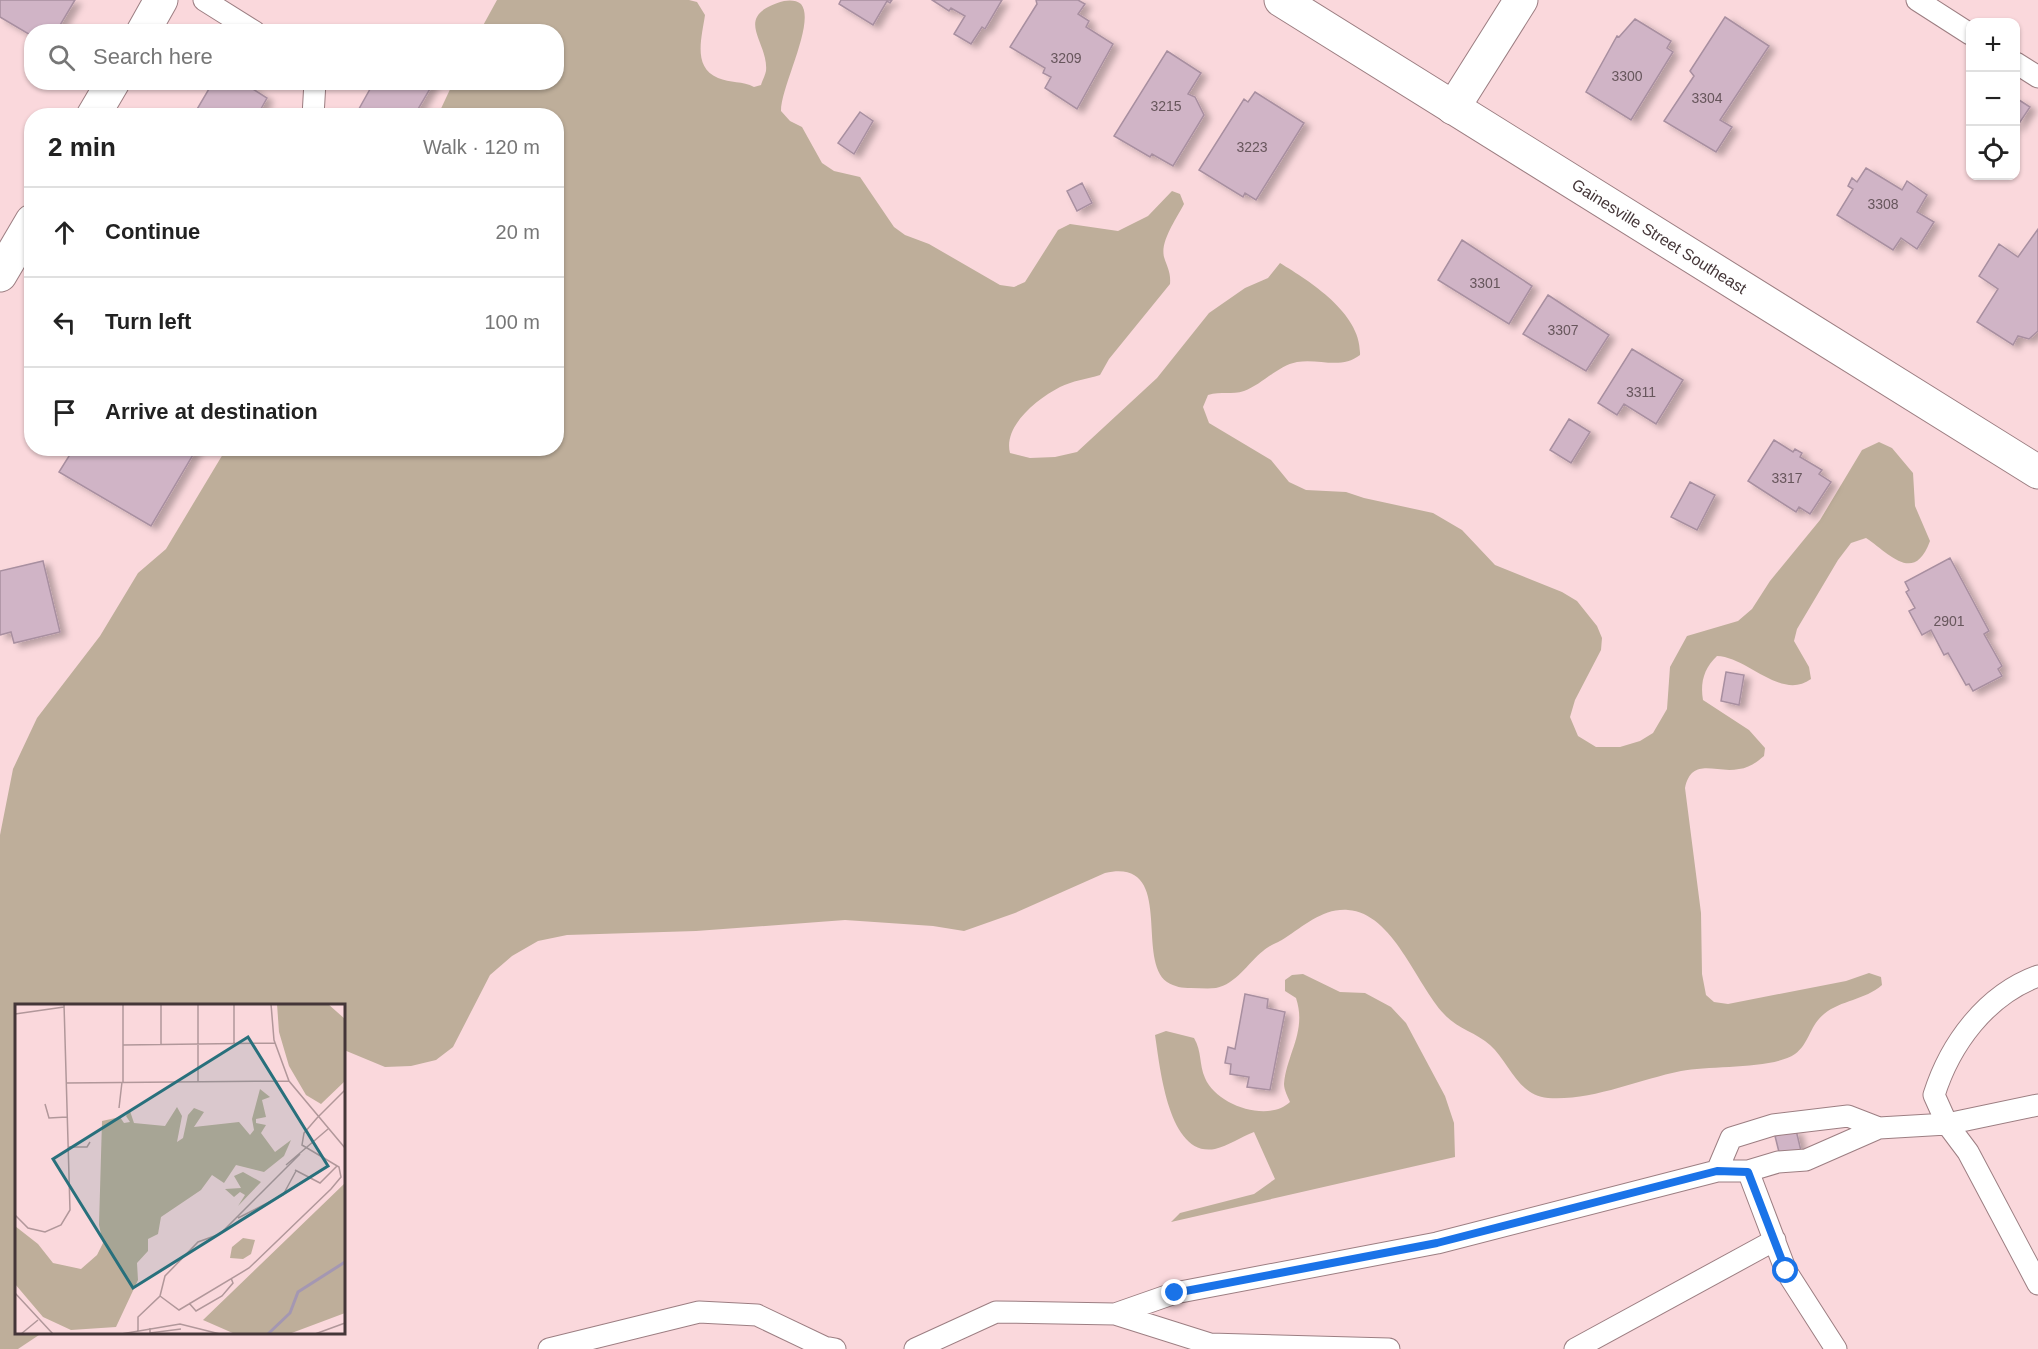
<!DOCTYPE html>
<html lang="en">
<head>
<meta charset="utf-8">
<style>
	:root { --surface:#fff; --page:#f6f6f6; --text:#222; --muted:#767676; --line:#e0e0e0 }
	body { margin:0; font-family:Helvetica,sans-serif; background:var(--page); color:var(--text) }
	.controls { position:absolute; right:18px; top:18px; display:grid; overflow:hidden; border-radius:12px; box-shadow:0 2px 4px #0004 }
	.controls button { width:54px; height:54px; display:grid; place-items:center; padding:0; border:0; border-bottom:2px solid var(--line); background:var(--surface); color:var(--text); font:30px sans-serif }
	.stop { position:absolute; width:18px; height:18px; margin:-14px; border:4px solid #1a73e8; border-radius:50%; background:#fff }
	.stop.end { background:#1a73e8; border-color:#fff; box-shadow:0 2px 6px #0008 }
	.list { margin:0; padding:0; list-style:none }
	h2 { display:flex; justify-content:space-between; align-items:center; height:78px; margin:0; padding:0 24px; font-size:26px }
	h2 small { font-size:20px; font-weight:400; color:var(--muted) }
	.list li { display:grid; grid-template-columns:39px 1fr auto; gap:18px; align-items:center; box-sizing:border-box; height:90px; padding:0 24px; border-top:2px solid var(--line) }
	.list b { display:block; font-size:22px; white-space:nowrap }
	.list em { font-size:20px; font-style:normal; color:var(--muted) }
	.icon { flex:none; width:33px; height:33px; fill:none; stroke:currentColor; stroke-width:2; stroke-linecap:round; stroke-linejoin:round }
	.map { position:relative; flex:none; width:2038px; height:1349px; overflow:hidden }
	.search { position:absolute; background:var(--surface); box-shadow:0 2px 4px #0004; left:24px; top:24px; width:540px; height:66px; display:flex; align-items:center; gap:15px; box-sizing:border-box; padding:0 21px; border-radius:24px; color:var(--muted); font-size:22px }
	.panel { position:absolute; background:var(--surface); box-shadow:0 2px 4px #0004; left:24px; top:108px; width:540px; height:348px; border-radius:24px }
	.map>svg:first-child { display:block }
	.green { fill:#beae9a }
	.building { fill:#d0b4c6; stroke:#a88fa0; stroke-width:1.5; filter:url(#shadow) }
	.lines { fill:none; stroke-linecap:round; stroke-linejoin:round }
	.service-casing { stroke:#9c7e82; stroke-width:23 }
	.minor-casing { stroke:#9c7e82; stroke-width:35 }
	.service { stroke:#fff; stroke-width:21 }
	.minor { stroke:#fff; stroke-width:33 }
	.route { stroke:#1a73e8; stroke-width:8 }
	.labels { text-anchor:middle; stroke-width:4.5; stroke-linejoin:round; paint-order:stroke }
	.number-label { font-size:14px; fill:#67565c }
	.street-label { font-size:16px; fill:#443638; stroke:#fad8dc }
	.inset-river { fill:none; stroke:#a497b2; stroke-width:3 }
	.inset-road { fill:none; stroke:#b1979a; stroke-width:1.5 }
	.view { fill:#28707c; fill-opacity:0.15; stroke:#28707c; stroke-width:3 }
	.inset-edge { fill:none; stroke:#443638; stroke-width:3 }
</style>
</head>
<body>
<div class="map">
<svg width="2038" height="1349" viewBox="0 0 2038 1349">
	<defs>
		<filter id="shadow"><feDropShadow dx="6" dy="4" stdDeviation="3" flood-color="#0004"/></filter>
	</defs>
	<rect width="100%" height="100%" fill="#fad8dc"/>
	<path class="green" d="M497,0H689L697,2L705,15C702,37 692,67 718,78C730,83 743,81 754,87L761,85C762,81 765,76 766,71C769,41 730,16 784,1C789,0 797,0 801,4C816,22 781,86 781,111L790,121L802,127L822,163L834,171L860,177L894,227L905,235L929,244L1000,285L1014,287L1025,282L1058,230L1070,224L1118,231L1148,216L1172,191L1180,194L1184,204C1177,218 1160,241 1164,257C1167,267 1171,272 1170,284L1109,359L1100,375C1087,379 1072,381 1060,387C1037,399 1003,426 1010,453L1030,458L1055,457L1077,452L1157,378L1209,313L1245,288L1268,278L1280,263C1311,282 1362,314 1360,355C1341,370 1319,358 1297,362C1277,366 1263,384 1244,391C1232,395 1221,391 1208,395L1203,407L1209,423L1271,460L1289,482L1306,490L1346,492L1364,498L1433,513L1462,530L1495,565L1562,592L1577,601L1597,626L1602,638L1601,650L1575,700L1570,717L1578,736L1596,747H1620L1640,741L1653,733L1667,709L1670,667L1687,636L1738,621L1752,609L1770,581L1820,520L1862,450L1879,442L1892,448L1913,473L1915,506L1930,541C1914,585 1889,553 1866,538L1851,543L1838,560L1797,629L1794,641L1809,667L1811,679C1781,701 1748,657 1717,656C1704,668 1700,683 1703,700L1749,730L1765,748L1764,756C1757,762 1749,768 1739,769C1716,774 1692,756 1685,788L1701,913L1702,974L1706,995L1714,1002L1728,1004L1846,981L1869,973L1881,977L1882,985C1865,1000 1841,1000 1824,1014C1810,1025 1809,1044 1795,1054C1771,1070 1711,1065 1681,1071C1637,1080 1592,1101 1548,1098C1518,1096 1509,1062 1490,1045C1477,1033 1456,1028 1444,1014C1416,984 1393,913 1348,910C1323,908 1304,926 1285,938C1278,943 1269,945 1263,951C1248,963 1236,984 1216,988C1208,989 1199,988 1191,988C1182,988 1175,987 1167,982C1135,959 1176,857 1105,873L1015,913L964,931L933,926L845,920L696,931L567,935L538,941L512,956L490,975L453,1047L436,1060L411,1066L385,1067L344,1050V1006H16V1332L42,1333L18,1349H0V835L13,769L37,718L100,636L138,573L166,549L226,449L556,448V116L438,115L453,83L556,82V32L480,31Z
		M1303,974L1340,992L1365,993L1391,1007L1406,1023L1445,1096L1454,1123L1455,1157L1171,1222L1180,1213L1254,1194L1275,1179L1254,1132C1241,1137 1228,1146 1215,1149C1168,1158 1160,1066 1155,1035L1166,1031L1194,1038C1202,1051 1199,1065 1205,1078C1216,1105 1268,1123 1290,1102C1288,1097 1284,1090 1284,1084C1287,1053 1307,1031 1296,998L1285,991V980L1292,975Z"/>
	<path class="building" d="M0,0H75L56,32H32V36L0,17Z
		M841,0H892L890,3L887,1L873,25L839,4Z
		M932,0H1002L985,29L982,27L971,44L954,34L965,16L951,8L949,11Z
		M1036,0H1078L1085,4L1078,14L1089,21L1086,27L1113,44L1077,109L1045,88L1051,77L1043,73L1045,68L1010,47L1037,4Z
		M1725,17L1769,46L1720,120L1732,127L1716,152L1664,121L1694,76L1690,71Z
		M1635,19L1671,41L1667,48L1673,52L1631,120L1586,92L1617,36L1619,37Z
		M1167,51L1201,73L1188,94L1195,97L1204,115L1173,166L1152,154L1150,157L1114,136Z
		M213,82H242L267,98L257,116H193Z
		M374,82H434L414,116H355Z
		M1255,92L1304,123L1256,200L1245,193L1243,197L1199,170L1244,99L1248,102Z
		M2016,98L2030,107L2016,128Z
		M860,112L873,121L854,154L838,143Z
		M1866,168L1902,190L1907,181L1927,195L1917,212L1934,222L1917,249L1901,238L1893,250L1837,215L1853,189L1848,186L1852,178L1857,182Z
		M1082,183L1092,203L1077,211L1067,191Z
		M2038,229V331L2029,339L2018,336L2013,345L1977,322L1998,289L1979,276L1999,244L2018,257Z
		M1462,240L1532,286L1509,324L1438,280Z
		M1548,295L1609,335L1586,371L1523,334Z
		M1632,349L1683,380L1656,424L1624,404L1617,415L1598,403Z
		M1569,419L1590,432L1571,463L1550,450Z
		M1774,440L1793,452L1795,449L1802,453L1800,457L1822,470L1819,474L1831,482L1810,514L1799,507L1796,512L1748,481Z
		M74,448H197L151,526L59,472Z
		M1690,482L1715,495L1697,530L1671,517Z
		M1950,558L1989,631L1984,634L2002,666L1998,669L2002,676L1973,691L1969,684L1966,685L1948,653L1944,655L1931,630L1922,635L1909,611L1915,608L1906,592L1909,590L1905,582Z
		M43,561L60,632L14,643L11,632L0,635V571Z
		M1726,672L1744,675L1739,705L1721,701Z
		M1245,994L1268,999L1267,1008L1285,1012L1270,1090L1247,1087L1249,1077L1230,1074L1231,1064L1225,1063L1228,1047L1235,1049Z
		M1796,1130L1801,1151L1780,1156L1775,1136Z"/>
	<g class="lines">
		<g class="service-casing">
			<path id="service" d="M204,0L255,32
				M1917,0L1970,34
				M2016,63L2038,77
				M313,116L315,82
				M2038,976C1986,995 1950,1044 1934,1095L1947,1124L1968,1152L2038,1284
				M1717,1171L1731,1138L1773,1125L1848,1116L1879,1128
				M1748,1171L1786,1271L1836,1349
				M1115,1314L1210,1344L1389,1349
				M549,1349L699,1312L757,1315L824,1347L835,1349
				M915,1349L996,1312L1115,1314L1175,1293L1437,1243L1717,1171H1748L1778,1162L1806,1160L1879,1128L1947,1124L2038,1105
				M1575,1349L1775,1240"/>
		</g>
		<g class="minor-casing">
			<g id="minor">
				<path id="s1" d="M1281,0L2038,472"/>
				<path d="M143,32L161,0"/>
				<path d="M1453,108L1521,0"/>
				<path d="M93,116L113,82"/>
				<path d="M0,275L32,221"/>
			</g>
		</g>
		<use href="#service" class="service"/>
		<use href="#minor" class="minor"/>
	</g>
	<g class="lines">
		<path class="route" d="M1175,1293L1437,1243L1717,1171L1748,1172L1786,1271"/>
	</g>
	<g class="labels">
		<g class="number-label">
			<text x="1066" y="63">3209</text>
			<text x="1627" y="81">3300</text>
			<text x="1707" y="103">3304</text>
			<text x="1166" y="111">3215</text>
			<text x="1252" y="152">3223</text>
			<text x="1883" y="209">3308</text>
			<text x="1485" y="288">3301</text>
			<text x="1563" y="335">3307</text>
			<text x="1641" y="397">3311</text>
			<text x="1787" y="483">3317</text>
			<text x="1949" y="626">2901</text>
		</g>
		<g class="street-label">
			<text dy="6" stroke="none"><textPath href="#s1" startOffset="446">Gainesville Street Southeast</textPath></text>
		</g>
	</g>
	<g transform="translate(15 1004)">
		<rect width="330" height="330" fill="#fad8dc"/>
		<path d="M262,0H313L330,15V77L306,100L291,91L274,62L264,28ZM245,85L255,93L247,96L251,113L241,115V119L251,121L246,129L260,148L276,136L269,152L249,168L221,161L209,179L197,171L186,186L146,213L143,230L133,235V247L122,259L123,276L101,323L56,326L28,313L0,280V222L23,240L38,259L66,265L82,251L88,239L84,221L87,117L105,113L109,119L115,118L111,112L115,107L119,119L150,122L162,103L167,112L162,138L168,134L173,111L179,104L189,108L179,123L224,118L235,131L239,126L237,115ZM228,168L246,178L223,202L230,191L225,188L219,193L210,185L226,184L219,172ZM330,179V309L274,330H220L188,316ZM228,234L240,236L236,250L228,255L215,254L217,243Z" fill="#beae9a"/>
		<path class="inset-river" d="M253,330L275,309L283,288L330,258"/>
		<path class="inset-road" d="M146,0V40M256,0L259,36L274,77L330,144M0,10L49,3M219,40V0M108,41L260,39M108,78V0M183,78V0M51,79L274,77M30,100L34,114L52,113M104,104L107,78M302,114L330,86M53,143H72L75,138M271,161L313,125M280,166L305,179L322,162M0,211L13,224L30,228L46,221L55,206L49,0M223,214L268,191L281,167M0,289L38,330M145,292L164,306L234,264L316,185L326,173L324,163L287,141L289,129L302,114M174,299L181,307L207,292L218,279L216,274M135,324V329L166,325M123,327V313L145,292L150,272L183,238L205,230L285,150M6,330L23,316M106,330L165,320L205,330M300,330L330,319"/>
		<path class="view" d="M233,33L313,162L118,284L38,155Z"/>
		<rect width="330" height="330" class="inset-edge"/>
	</g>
</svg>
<div class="controls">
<button>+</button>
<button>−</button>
<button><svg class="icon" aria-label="locate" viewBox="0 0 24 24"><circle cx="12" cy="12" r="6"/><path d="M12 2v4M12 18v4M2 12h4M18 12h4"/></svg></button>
</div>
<div class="stop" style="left:1786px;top:1271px"></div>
<div class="stop end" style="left:1175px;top:1293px"></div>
<div class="search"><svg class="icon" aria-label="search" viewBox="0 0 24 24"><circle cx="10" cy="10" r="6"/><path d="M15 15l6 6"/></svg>Search here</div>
<section class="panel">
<h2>2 min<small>Walk · 120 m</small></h2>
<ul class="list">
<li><svg class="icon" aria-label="ahead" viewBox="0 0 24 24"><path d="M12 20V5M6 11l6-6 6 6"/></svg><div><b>Continue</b></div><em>20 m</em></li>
<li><svg class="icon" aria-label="left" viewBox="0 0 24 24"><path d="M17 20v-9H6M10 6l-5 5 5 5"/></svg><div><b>Turn left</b></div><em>100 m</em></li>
<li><svg class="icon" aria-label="arrive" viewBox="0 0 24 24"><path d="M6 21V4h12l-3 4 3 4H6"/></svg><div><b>Arrive at destination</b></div></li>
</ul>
</section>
</div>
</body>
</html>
